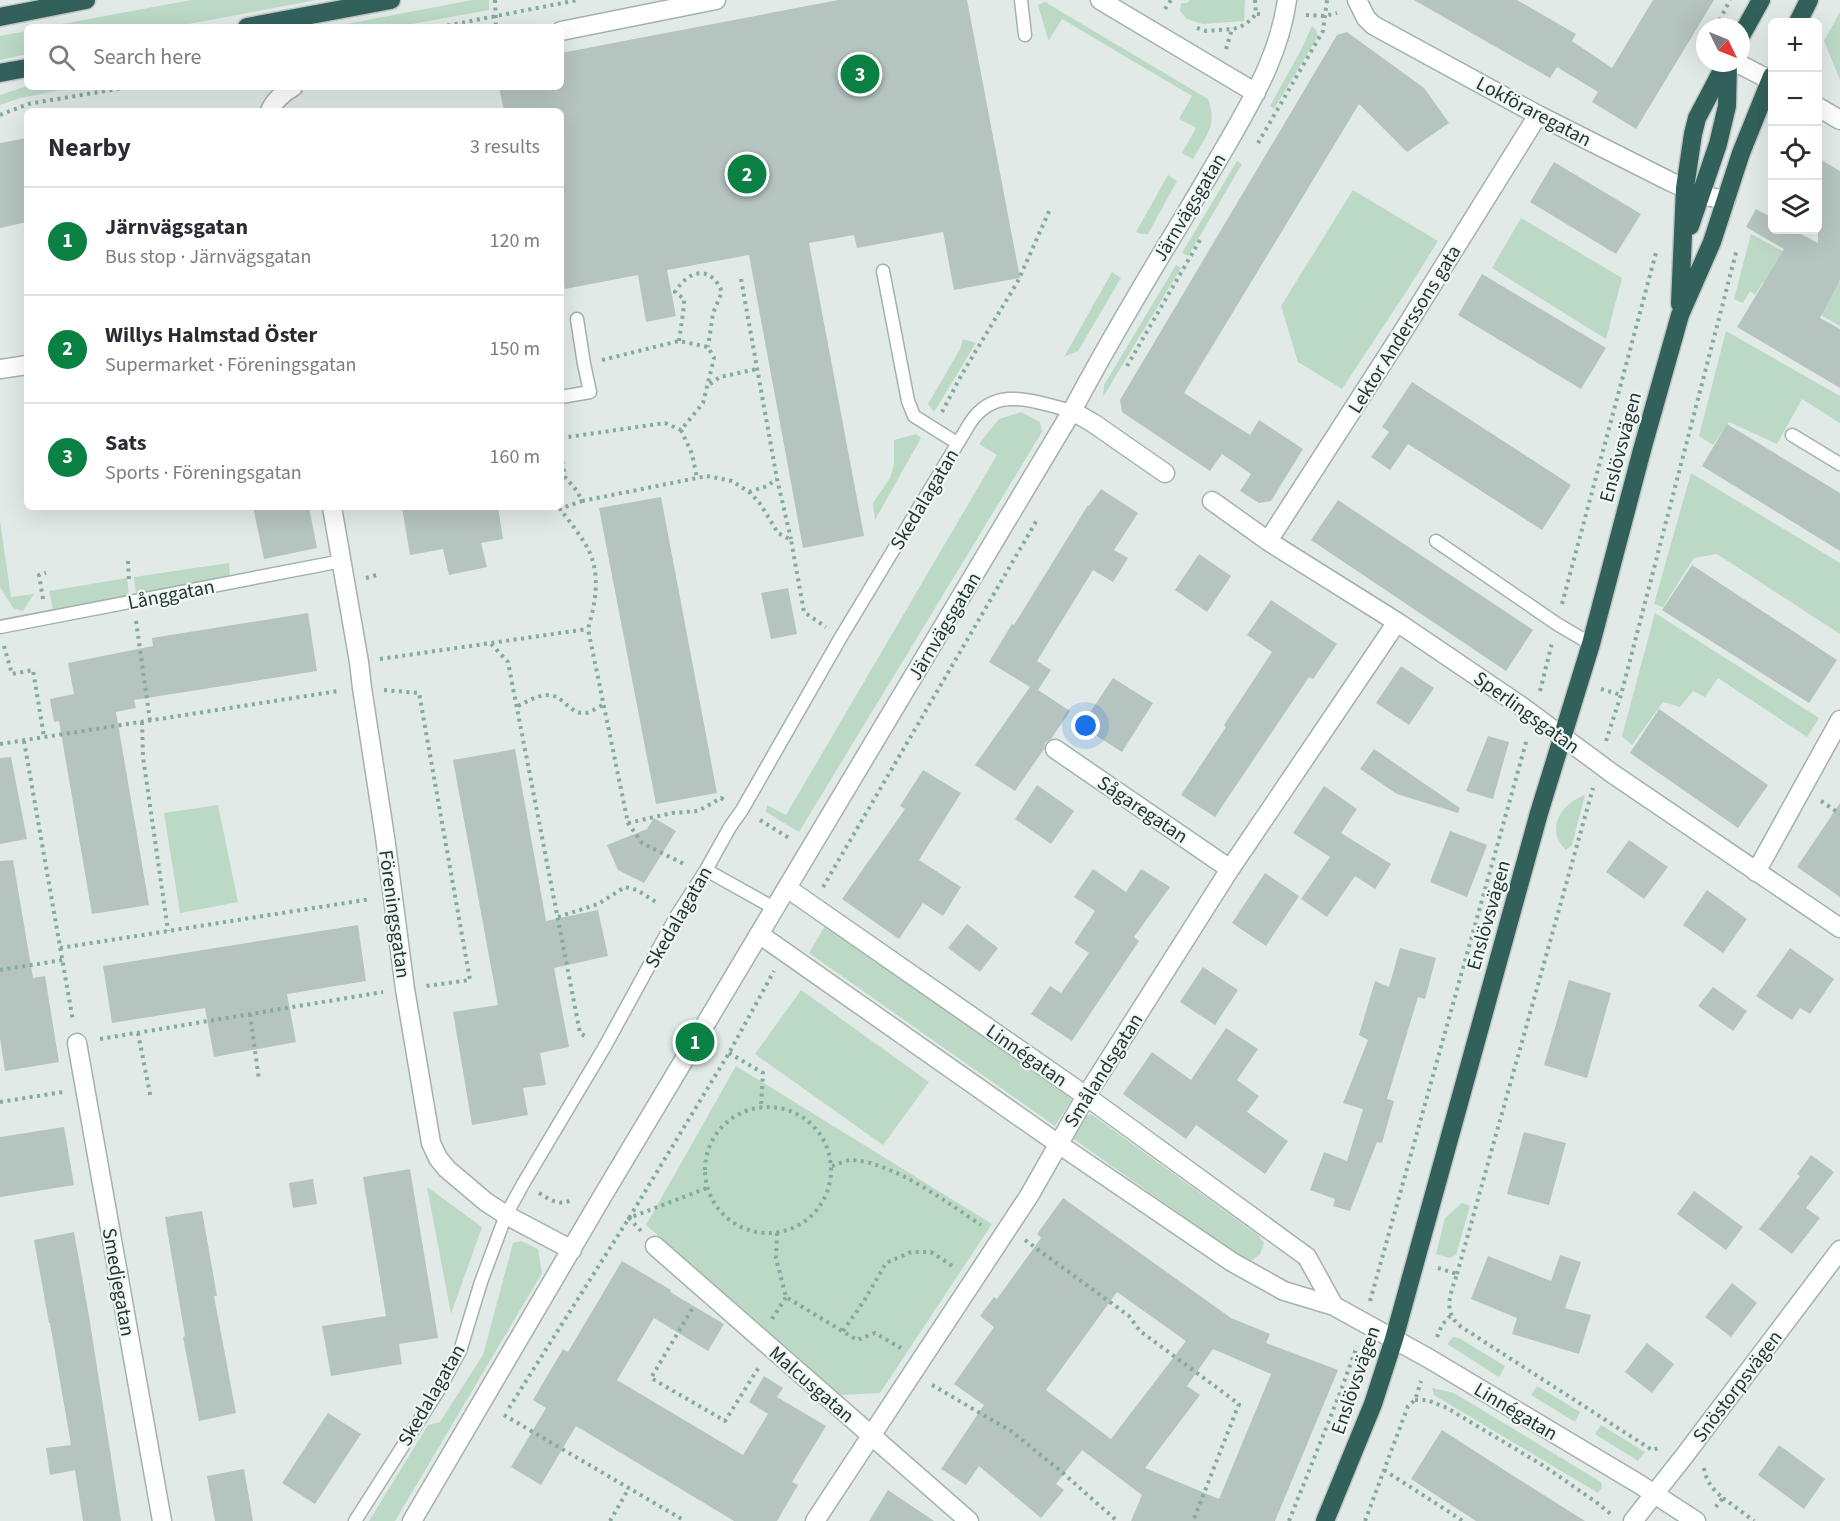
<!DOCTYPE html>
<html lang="en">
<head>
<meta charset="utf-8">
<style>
	:root { --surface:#fff; --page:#f7f7f7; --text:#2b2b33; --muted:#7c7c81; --line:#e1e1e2; --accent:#0b8043 }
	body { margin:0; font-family:"Source Sans 3",sans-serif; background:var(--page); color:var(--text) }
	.controls { position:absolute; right:18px; top:18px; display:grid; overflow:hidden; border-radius:9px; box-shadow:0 6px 24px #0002 }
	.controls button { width:54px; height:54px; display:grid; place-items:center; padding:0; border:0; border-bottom:2px solid var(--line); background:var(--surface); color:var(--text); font:30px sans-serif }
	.compass { position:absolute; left:1696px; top:18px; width:54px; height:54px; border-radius:50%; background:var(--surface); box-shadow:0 6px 24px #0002; rotate:133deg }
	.you { position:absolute; left:1086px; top:726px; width:21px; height:21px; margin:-15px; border:4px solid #fff; border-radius:50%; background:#1a73e8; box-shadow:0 0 0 9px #1a73e833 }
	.badge { display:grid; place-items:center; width:39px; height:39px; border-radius:50%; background:var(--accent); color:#fff; font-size:20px; font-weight:700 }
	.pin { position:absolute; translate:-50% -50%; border:3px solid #fff; box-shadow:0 2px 6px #0006 }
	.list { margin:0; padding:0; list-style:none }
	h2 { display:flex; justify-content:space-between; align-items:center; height:78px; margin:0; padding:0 24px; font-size:26px }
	h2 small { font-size:20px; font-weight:400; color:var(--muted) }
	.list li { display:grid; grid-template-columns:39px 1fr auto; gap:18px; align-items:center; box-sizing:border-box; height:108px; padding:0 24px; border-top:2px solid var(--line) }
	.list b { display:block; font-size:22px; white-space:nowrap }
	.list p { margin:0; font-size:20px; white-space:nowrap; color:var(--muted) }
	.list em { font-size:20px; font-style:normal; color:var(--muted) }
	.icon { flex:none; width:33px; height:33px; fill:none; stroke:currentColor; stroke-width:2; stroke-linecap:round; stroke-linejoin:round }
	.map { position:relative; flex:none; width:1840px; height:1521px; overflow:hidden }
	.search { position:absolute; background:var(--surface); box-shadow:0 6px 24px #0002; left:24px; top:24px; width:540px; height:66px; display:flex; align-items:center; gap:15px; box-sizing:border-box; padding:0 21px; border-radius:9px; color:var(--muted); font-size:22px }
	.panel { position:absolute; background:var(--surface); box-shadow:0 6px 24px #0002; left:24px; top:108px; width:540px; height:402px; border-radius:9px }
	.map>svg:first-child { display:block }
	.green { fill:#bcd9c6 }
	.building { fill:#b6c4c0; fill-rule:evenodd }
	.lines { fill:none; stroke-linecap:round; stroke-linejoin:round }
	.lane-casing { stroke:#a4b1ae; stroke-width:15 }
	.street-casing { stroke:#a4b1ae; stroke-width:21 }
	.highway-casing { stroke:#c1c7c6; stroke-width:21 }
	.path { stroke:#84aaa2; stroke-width:4; stroke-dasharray:3 4.5; stroke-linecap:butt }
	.lane { stroke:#fff; stroke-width:12 }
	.street { stroke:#fff; stroke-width:18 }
	.highway { stroke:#32615c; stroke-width:18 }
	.labels { text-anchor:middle; stroke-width:4.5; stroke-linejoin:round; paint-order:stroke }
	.street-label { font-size:20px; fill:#233835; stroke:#f1f7f4 }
</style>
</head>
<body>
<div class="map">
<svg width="1840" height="1521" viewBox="0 0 1840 1521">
	<rect width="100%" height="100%" fill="#e1eae7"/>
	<path class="green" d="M191,0H316L173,27H46Z
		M472,0H489V10L396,27H331Z
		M1190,0H1245L1244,21L1203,24L1187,19L1180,11L1181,3H1187Z
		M1045,2L1208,99C1218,126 1206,135 1193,159L1182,153L1196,128L1179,119L1192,96L1062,19L1049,40L1048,39L1038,5Z
		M1840,12V80L1824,41Z
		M1312,26L1316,30L1318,36L1274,109L1270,106L1301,50Z
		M27,31V54L0,60V36Z
		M27,86V87H76L20,98L0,105V95Z
		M1237,161L1242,164L1188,256L1182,253Z
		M1168,175L1177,181L1148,234H1142L1136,232Z
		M1353,190L1438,241L1408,289L1342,389L1298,362L1281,306Z
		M1521,218L1622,278L1606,339L1492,268Z
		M1751,234L1840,282V326L1763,282L1755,295L1750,291L1743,303L1734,299Z
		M1176,265L1181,268L1103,397L1104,385Z
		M1112,272L1121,278L1078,351L1064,357Z
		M1726,331L1840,396V423L1802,399L1777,444L1729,422L1713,445L1699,436Z
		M963,339L976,343L934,412L928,404L960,349Z
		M1021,412L1040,422L1042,432L799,832L766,812L767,805L786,815L997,455L979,444L999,419Z
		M916,434L921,438L875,520L873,503L890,478L894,464V440Z
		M1691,473L1840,563V634L1717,554L1694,558L1663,607L1654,604Z
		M0,521L11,597L34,594L23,611L13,608L0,587Z
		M229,563L230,576L136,595L134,577Z
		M127,578L129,595L53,609L49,591Z
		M1655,613L1819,718L1807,737L1718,678L1705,697L1693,691L1680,707L1663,702L1632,745L1622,736Z
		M1585,795L1572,845L1566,850C1544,829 1562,803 1585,795Z
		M218,805L238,902L180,913L164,813Z
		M825,926L1072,1099L1055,1126L809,953Z
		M801,990L929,1082L883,1145L755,1054Z
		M736,1066L992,1224L880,1393L841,1395L646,1225Z
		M1091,1114L1258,1235L1264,1243L1260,1254L1251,1261L1242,1258L1078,1142L1071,1137L1082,1118Z
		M427,1187L482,1227L451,1314Z
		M1462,1203L1470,1206L1456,1255L1449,1258L1436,1254L1445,1218Z
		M521,1241L538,1249L542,1273L395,1521H369L428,1425L440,1422L483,1355L513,1243Z
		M1453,1337L1459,1338L1505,1366L1499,1377L1447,1344Z
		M1537,1386L1580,1412L1575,1422L1531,1395Z
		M1432,1388L1454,1393L1601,1482L1602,1488L1598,1493L1434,1395Z
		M1601,1425L1645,1452L1638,1461L1595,1434Z"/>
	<path class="building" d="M838,0H967L1020,278L954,290L943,232L857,248L854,235L809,243L864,536L803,548L749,255L667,270L676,316L646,322L638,275L565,289L561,269V111H504L499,87H561V53Z
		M1414,0H1517L1576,34L1572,41L1612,68L1653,0H1714L1636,129L1592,102L1598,92L1557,67L1550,78Z
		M1347,32L1424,88L1449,123L1407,152L1359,104L1184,393L1250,435L1259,420L1303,449L1271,501L1259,503L1240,491L1251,474L1222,454L1210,471L1122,412L1120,400L1337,35Z
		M27,138V222L0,228V143Z
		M1818,158L1840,171V280L1820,318L1840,329V388L1737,327L1784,249L1746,227L1756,209L1773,218V230H1793L1818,243Z
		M1554,162L1641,214L1616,254L1530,202Z
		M1482,274L1606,348L1581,389L1458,315Z
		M1412,382L1571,485L1542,530L1408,444L1390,470L1371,457L1389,432L1382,427Z
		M1727,424L1840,493V551L1702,466Z
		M1101,489L1138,513L1114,550L1128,558L1113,582L1093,570L1037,661L1051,670L1038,690L1070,711L1051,739L1045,743L1044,749L1015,791L975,765L1030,687L989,662L1012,624L1014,625L1088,505L1089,506Z
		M661,497L717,793L656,804L599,508Z
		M1338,500L1533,630L1506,671L1311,540Z
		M253,507H309L317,548L264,559Z
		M402,507H498L503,539L481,543L487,567L449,575L443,549L410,555Z
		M1199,554L1231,576L1207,612L1175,590Z
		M1692,565L1837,660L1809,703L1662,610Z
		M788,588L797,634L771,639L761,593Z
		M1271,600L1337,644L1313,679L1309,677L1215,817L1181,795L1226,727L1224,725L1272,652L1247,635Z
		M308,613L317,671L134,700L136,708L116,712L149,905L92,914L59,721L54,722L50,699L74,694L68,663L153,646L152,638Z
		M1401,666L1434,688L1409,725L1376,703Z
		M1113,678L1153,703L1122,752L1081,726Z
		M1659,709L1768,785L1738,828L1630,753Z
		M1488,736L1509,742L1493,799L1466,791Z
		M515,749L546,921L598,910L608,956L554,968L569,1047L540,1053L546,1085L523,1088L528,1115L472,1125L453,1012L498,1005L453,760Z
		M1374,749L1460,808L1458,813L1397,794L1360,769Z
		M11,757L27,839L0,844V758Z
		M923,770L961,793L919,860L961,887L943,916L923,903L899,939L842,899L905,809L900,806Z
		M1037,785L1074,811L1051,844L1015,819Z
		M1324,786L1357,809L1341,833L1391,864L1375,889L1355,876L1327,917L1301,899L1330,857L1293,833Z
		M1840,803V897L1797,867Z
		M654,818L676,831L644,883L618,870L607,845L647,829Z
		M1450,831L1487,845L1467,897L1430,882Z
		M1629,840L1668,867L1644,899L1606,872Z
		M13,860L33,978L45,976L59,1062L5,1071L0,1038V861Z
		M1093,869L1126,892L1141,869L1170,887L1134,937L1139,941L1072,1041L1031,1014L1050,986L1061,993L1089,953L1074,943L1095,911L1074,897Z
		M1265,873L1299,896L1266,946L1232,923Z
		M1707,890L1747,919L1723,953L1683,925Z
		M967,924L998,948L980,972L948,948Z
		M358,925L366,981L287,994L296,1042L214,1057L205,1008L112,1023L103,966Z
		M1400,948L1436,958L1425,999L1418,997L1387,1099L1394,1101L1382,1143L1377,1142L1350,1211L1333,1206L1335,1199L1310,1190L1324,1152L1347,1161L1363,1109L1343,1103L1368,1040L1359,1035L1375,981L1389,987Z
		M1790,948L1834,979L1810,1014L1800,1008L1792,1020L1756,996Z
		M1203,967L1238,990L1215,1025L1180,1002Z
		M1569,980L1611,993L1587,1078L1544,1065Z
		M1713,987L1747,1011L1733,1031L1698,1006Z
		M1226,1028L1258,1049L1237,1080L1259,1096L1247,1112L1288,1141L1265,1174L1196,1125L1186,1139L1123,1094L1152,1052L1191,1080Z
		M64,1127L74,1185L0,1197V1137Z
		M1524,1132L1566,1143L1549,1205L1507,1194Z
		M1811,1155L1834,1172L1806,1208L1820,1218L1792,1254L1759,1229L1800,1176L1797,1174Z
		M410,1169L438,1338L399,1344L402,1364L331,1376L322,1326L386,1316L363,1177Z
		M313,1179L317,1204L293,1208L289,1183Z
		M1694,1191L1743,1227L1726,1250L1677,1214Z
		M1063,1198L1231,1318L1270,1334L1266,1343L1338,1370L1275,1521H1131L1142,1495L1082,1450L1056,1484L1064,1490L1041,1518L979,1466L966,1485L941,1469L984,1405L954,1384L994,1327L980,1316L994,1297L997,1299L1041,1238L1037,1234ZM1117,1292L1186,1341L1111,1439L1046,1390ZM1213,1349L1271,1374L1219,1499L1145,1468L1200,1395L1187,1386Z
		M202,1211L217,1296H214L236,1413L199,1421L183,1337L185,1336L165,1217Z
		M74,1232L89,1316L121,1521H83L75,1470L50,1475L46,1448L71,1445L50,1323H49L34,1240Z
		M1560,1255L1581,1262L1565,1308L1591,1315L1579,1354L1512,1334L1517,1318L1471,1299L1488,1256L1551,1281Z
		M622,1261L671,1290L670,1292L724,1324L708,1351L654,1318L617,1380L743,1455L768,1414L749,1402L764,1376L783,1388L777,1397L826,1426L792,1482L798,1485L777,1521H734L576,1426L541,1485L511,1467L546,1408L533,1400L563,1349L568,1352Z
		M1732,1283L1757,1303L1731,1337L1705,1317Z
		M1647,1343L1674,1364L1652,1393L1625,1372Z
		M328,1413L361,1434L315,1504L282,1483Z
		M1442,1430L1512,1475L1585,1521H1476L1411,1479Z
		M1779,1445L1825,1479L1804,1509L1758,1475Z
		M244,1469L253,1521H215L207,1476Z
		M888,1490L934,1521H869Z"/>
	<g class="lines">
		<g class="lane-casing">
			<path id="lane" d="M1021,0L1025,35
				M883,271L908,401L914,416L957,443
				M561,397L590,392L584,364L577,319
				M1792,435L1840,464
				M1436,541L1557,624L1591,644
				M0,627L342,561
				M706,870L774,908
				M355,1521L438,1391L460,1351L481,1282L506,1215L523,1184L604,1048L677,915L706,870L730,827L742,810L841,637L970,423C996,384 1034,402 1072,411"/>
		</g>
		<g class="street-casing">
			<path id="street" d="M1100,0L1256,93
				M1357,0L1366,18L1373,25L1538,115L1671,182L1700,195L1726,200
				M561,31L716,0
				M1737,63L1772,81
				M1818,107L1840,120
				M270,111C274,101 284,92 293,87
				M0,369L27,365
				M1072,411L1093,423L1165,473
				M1212,501L1268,541L1397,622L1521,706L1613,774L1840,928
				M332,507L359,662L362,688L385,837L405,989L431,1143L438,1158L447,1169L486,1202L506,1215L572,1250
				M1268,541L1402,333L1538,115
				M1055,749L1230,869
				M1756,872L1840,720
				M787,888L1086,1096L1307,1257L1334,1306
				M759,934L1057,1143L1232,1262L1284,1291L1334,1306L1428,1358L1639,1484L1696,1521
				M77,1043L162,1521
				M655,1246L969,1521
				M412,1521L599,1202L1072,411C1107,345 1145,281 1184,217C1201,188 1218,160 1235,130C1259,88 1280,49 1287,0
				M815,1521L1029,1196L1086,1096L1230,869L1397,622
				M1633,1521L1685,1455L1840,1250"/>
		</g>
		<g class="highway-casing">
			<path id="highway" d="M0,17L86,0
				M1798,22L1809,0
				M247,27L391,0
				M1741,36L1761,0
				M0,73L27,68
				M1690,226L1718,144L1727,106L1728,63
				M1680,304L1685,188L1693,134L1697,118L1726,63
				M1325,1521L1373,1404L1394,1339L1539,813L1591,644L1642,450L1680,315L1712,242L1741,153L1772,76"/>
		</g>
		<path class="path" d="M495,0L496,27
			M1255,0L1256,14H1263
			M1165,9L1171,0
			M1306,15L1325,16L1337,13
			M440,27L578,0
			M1716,27L1730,0
			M1197,28L1206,31L1232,29
			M1226,49L1232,29C1243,27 1249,22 1256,14
			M0,115L28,104L129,87
			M1258,143L1323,31L1327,0
			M741,279L777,479L791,539
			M679,341L684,306V299L675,292C689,269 711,265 722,292L713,313L708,347
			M602,360L679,341L708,347L714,358L703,403L681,430L692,454L697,478
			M1127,366L1200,240
			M710,384L720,377L757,369
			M942,412L962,374L1018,281L1051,207
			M561,438L665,423L681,430
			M561,454L565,477L577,491L582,501L560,509C570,522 582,537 589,551C601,577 595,604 588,629L628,823L642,843L684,864
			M749,492L767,486L777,479
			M582,501L707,476L732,481L749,492L759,502L778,533L791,540L804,612L826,627
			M128,561L129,581
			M366,578L377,575
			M43,599L39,575L46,573
			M1562,604L1657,249
			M136,621L150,721
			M491,644L508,662L580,1033L588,1038
			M4,646L12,674L33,670L44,737
			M380,659L588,629
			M1601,689L1621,695
			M384,690L419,693L470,980L426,986
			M1540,691L1552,643
			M518,706C528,701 538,695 549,695C564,696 570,715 586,713C591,712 598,707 603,705
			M142,722L143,757L168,931
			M24,741L73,1021
			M1606,741L1621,695L1737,249
			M0,744L338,691
			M1821,801L1840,814
			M760,820L789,838
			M628,823L672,813L698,811L721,798L724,800
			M823,887L1037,520
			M558,917L598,904L625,887L637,890L659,904
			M60,948L371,899
			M0,970L63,960
			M250,1014L259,1080
			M138,1033L151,1099
			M100,1039L383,992
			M729,1053L763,1073L761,1107
			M0,1102L63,1092
			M705 1170a63 63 0 1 1 126 0a63 63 0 1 1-126 0Z
			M832,1166C839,1164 847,1159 854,1160C896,1164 946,1202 981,1225
			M539,1193C551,1200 559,1207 573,1199
			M641,1231L629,1218L707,1188
			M777,1233L776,1258L786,1297L857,1340L875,1333L901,1348
			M1025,1240L1129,1316L1140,1331L1239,1404L1193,1521
			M1438,1268L1457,1274C1451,1293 1442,1311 1460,1326L1652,1450L1659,1448
			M1457,1274L1593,788
			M1370,1301L1527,739
			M692,1309L651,1378L725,1421L759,1367
			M772,1319L786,1297
			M843,1331L864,1301L886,1263L911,1252H931L954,1267
			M1437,1337L1442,1325L1450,1316
			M932,1385L1011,1431L1063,1473L1117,1521
			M1415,1400H1427L1447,1408L1544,1466L1596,1502L1612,1515
			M509,1408L629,1218L729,1053L774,971
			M504,1415L685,1521
			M1704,1468C1706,1481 1713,1490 1723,1498L1714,1509
			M1384,1470L1463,1521
			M1723,1498L1754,1521
			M610,1521L629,1488
			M1289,1521L1340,1393L1357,1346
			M1365,1521L1408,1406L1415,1400L1421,1381"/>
		<use href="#lane" class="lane"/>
		<use href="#street" class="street"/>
		<use href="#highway" class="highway"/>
	</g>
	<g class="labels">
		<g class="street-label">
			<text transform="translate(1534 111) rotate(28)" y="7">Lokföraregatan</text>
			<text transform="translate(1189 207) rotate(-59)" y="7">Järnvägsgatan</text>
			<text transform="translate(1404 329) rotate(-58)" y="7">Lektor Anderssons gata</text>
			<text transform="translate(1620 447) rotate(-75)" y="7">Enslövsvägen</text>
			<text transform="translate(924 499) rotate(-59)" y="7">Skedalagatan</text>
			<text transform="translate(171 594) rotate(-11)" y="7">Långgatan</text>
			<text transform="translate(944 626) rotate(-59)" y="7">Järnvägsgatan</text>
			<text transform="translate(1527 712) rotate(36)" y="7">Sperlingsgatan</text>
			<text transform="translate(1143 809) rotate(34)" y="7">Sågaregatan</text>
			<text transform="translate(395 914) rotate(82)" y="7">Föreningsgatan</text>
			<text transform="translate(1488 915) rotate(-74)" y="7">Enslövsvägen</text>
			<text transform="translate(678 917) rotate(-60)" y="7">Skedalagatan</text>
			<text transform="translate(1027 1055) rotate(35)" y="7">Linnégatan</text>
			<text transform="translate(1103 1070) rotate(-58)" y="7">Smålandsgatan</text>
			<text transform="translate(119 1282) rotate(80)" y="7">Smedjegatan</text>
			<text transform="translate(1355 1380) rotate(-71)" y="7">Enslövsvägen</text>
			<text transform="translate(812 1384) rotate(41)" y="7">Malcusgatan</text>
			<text transform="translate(1737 1386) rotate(-53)" y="7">Snöstorpsvägen</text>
			<text transform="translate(431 1395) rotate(-60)" y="7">Skedalagatan</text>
			<text transform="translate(1516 1411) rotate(31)" y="7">Linnégatan</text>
		</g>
	</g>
</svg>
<div class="controls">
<button>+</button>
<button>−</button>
<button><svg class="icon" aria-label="locate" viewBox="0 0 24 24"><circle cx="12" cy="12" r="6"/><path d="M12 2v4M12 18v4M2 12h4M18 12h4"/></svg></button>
<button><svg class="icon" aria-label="layers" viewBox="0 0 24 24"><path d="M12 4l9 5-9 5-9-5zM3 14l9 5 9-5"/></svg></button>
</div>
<svg class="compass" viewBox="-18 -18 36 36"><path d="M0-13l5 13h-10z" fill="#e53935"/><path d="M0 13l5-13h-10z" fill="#7c7c81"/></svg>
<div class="you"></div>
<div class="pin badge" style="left:695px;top:1042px">1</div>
<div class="pin badge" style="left:747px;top:174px">2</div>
<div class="pin badge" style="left:860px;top:74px">3</div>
<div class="search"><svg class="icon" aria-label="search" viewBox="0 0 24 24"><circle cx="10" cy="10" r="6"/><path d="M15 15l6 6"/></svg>Search here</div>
<section class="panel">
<h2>Nearby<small>3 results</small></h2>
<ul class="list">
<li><span class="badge">1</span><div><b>Järnvägsgatan</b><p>Bus stop · Järnvägsgatan</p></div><em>120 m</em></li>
<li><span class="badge">2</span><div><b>Willys Halmstad Öster</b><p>Supermarket · Föreningsgatan</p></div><em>150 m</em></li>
<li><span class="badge">3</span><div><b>Sats</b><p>Sports · Föreningsgatan</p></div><em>160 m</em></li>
</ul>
</section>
</div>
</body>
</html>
